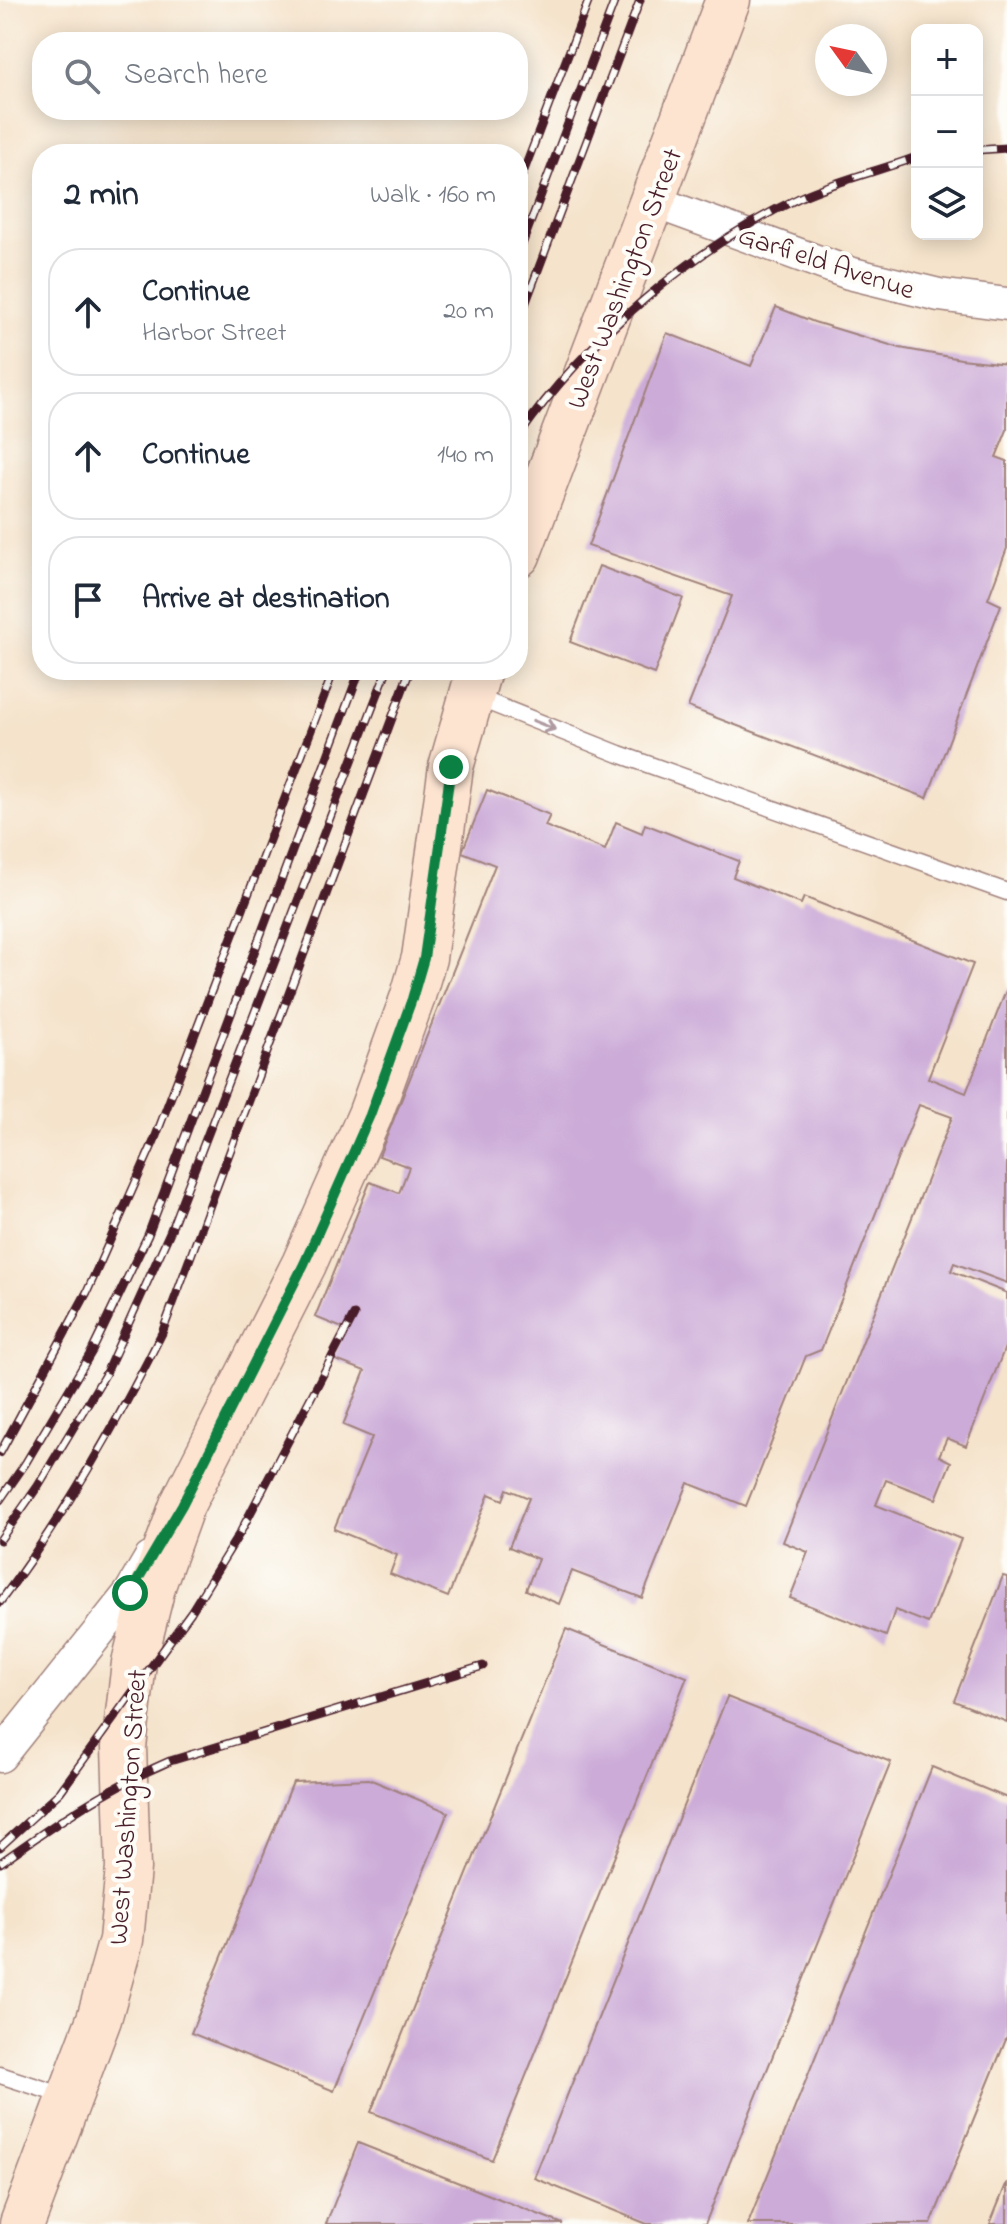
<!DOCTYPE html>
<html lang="en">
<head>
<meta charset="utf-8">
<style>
	:root { --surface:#fff; --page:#f6f6f7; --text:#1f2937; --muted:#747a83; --line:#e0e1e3 }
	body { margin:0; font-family:"Indie Flower",sans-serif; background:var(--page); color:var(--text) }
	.controls { position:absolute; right:24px; top:24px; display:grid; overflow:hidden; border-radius:16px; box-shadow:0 4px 20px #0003 }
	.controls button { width:72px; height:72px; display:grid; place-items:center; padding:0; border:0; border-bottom:2px solid var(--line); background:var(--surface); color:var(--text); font:40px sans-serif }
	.compass { position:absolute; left:815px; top:24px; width:72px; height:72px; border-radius:50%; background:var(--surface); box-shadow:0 4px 20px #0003; rotate:303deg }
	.stop { position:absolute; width:24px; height:24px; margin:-18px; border:6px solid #0b8043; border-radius:50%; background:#fff }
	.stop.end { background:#0b8043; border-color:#fff; box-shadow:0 2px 8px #0008 }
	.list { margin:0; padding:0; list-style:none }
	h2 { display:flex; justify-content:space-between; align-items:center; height:104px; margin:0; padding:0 32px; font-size:34px }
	h2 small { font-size:26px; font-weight:400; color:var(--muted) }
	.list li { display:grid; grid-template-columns:52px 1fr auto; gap:24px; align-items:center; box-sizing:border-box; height:128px; margin:0 16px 16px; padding:0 16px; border:2px solid var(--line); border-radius:32px }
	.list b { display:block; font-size:30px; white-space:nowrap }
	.list p { margin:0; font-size:26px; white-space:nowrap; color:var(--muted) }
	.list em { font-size:26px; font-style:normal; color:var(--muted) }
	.icon { flex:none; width:44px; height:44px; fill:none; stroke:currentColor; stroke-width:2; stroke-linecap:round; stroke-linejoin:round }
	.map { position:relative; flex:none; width:1007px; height:2224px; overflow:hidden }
	.search { position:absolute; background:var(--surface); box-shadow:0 4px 20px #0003; left:32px; top:32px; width:496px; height:88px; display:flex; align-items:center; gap:20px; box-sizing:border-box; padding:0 28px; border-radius:32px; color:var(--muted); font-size:30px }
	.panel { position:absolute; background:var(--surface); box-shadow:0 4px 20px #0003; left:32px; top:144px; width:496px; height:536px; border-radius:32px }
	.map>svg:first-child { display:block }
	.building { fill:#ccabd8 }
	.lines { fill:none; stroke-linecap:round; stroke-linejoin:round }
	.lane-casing { stroke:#a0817b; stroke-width:19 }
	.street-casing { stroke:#a0817b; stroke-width:35 }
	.secondary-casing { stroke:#a0817b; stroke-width:47 }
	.lane { stroke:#fff; stroke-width:16 }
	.street { stroke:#fff; stroke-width:32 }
	.secondary { stroke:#fde4d1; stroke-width:44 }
	.rail-casing { stroke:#4a1f2b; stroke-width:9 }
	.rail { stroke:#fdfcf7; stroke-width:6; stroke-dasharray:18; stroke-linecap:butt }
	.oneway { stroke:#ae9aa0 }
	.route { stroke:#0b8043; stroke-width:10 }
	.labels { text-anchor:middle; stroke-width:8; stroke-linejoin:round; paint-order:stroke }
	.street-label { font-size:28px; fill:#4a1f2b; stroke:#fdfcf7 }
</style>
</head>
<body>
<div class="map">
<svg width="1007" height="2224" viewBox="0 0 1007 2224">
	<rect width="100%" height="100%" fill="#fdfcf7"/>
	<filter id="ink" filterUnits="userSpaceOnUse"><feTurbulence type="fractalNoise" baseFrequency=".0125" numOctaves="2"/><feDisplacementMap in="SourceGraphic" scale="16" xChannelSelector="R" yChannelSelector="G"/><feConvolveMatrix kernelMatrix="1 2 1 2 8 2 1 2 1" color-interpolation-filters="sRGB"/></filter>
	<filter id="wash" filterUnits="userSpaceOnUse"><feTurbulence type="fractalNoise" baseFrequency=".006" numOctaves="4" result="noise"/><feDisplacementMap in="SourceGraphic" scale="32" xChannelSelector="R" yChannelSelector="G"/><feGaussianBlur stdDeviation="1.8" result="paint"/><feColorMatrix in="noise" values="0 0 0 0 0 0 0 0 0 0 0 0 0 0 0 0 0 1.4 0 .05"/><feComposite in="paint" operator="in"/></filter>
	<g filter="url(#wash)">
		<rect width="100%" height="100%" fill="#f5e3cb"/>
		<g id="blocks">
			<path class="building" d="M776,307L814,322L900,348L961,359L1007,364V430L996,457L1007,461V548L988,599L1001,605L927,798L688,707L732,596L588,546L667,333L751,366Z
				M599,566L683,598L654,674L570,642Z
				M487,790L550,815L545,826L605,850L616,822L642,833L645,824L739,861L733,877L801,904L804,897L973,964L928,1078L966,1093L1007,988V1283L954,1263L951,1271L1007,1293V1342L966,1446L947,1438L939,1456L951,1462L936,1499L886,1480L876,1505L961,1539L928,1623L895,1610L886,1636L790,1598L808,1552L783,1542L952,1117L919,1105L821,1350L806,1356L746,1506L688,1483L642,1598L572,1571L559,1604L526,1590L538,1559L509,1547L529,1498L507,1489L503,1500L489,1494L448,1597L390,1574L397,1555L334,1529L372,1437L343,1425L365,1371L333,1359L345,1329L315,1317L370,1182L399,1193L409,1167L379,1156L495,865L462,852Z
				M1003,1576L1007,1577V1722L954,1701Z
				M566,1629L687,1677L492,2160L371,2112Z
				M727,1697L891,1762L705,2224H647L534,2178Z
				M932,1767L1007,1798V2037L931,2224H748Z
				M369,1779L448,1812L334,2091L191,2033L293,1782Z
				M358,2143L563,2224H326Z
				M1007,2182V2224H990Z"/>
		</g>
	</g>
	<g filter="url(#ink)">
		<use href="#blocks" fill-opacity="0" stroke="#a0817b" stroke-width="2"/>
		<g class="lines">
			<g class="lane-casing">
				<path id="lane" d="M473,696L619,754L1007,892
					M0,2075L68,2097"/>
			</g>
			<g class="street-casing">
				<path id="street" d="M652,201L849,273L939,295L1007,304
					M0,1756L130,1593L150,1559"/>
			</g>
			<g class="secondary-casing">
				<path id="secondary" d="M518,555L728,0
					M22,2224L99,2019L121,1940L128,1868L124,1747L134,1663L154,1583L182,1505L304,1264L370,1115L412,999L424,958L451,767L479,670"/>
			</g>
			<use href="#lane" class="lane"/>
			<use href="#street" class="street"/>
			<use href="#secondary" class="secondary"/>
			<g class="rail-casing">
				<path id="rail" d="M977,150L1007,148
					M518,186L589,0
					M518,255L615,0
					M518,323L640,0
					M518,437C587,338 693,248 801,197C839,180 878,171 917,157
					M0,1453L87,1292L154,1141L334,670
					M0,1500L25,1464L92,1351L148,1235L360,670
					M0,1540L38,1486L106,1373L170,1232L387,670
					M0,1602C63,1518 115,1427 162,1333L410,670
					M0,1847L60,1792L191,1612L241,1531L354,1315
					M0,1863C56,1823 107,1788 170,1761L483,1666"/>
			</g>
			<use href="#rail" class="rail"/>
		</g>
		<defs><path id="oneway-shaft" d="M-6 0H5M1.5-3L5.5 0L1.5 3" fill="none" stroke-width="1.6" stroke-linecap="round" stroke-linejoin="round" transform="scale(2)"/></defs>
		<use class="oneway" href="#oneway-shaft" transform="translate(544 725) rotate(22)"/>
	</g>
	<g class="lines" filter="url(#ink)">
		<path class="route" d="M130,1593L182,1505L304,1264L370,1115L412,999L424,958L451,767"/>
	</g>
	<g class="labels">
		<g class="street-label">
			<text transform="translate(827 261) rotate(18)" y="10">Garfield Avenue</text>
			<text transform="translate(623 278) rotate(-69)" y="10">West Washington Street</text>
			<text transform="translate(126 1807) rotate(-86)" y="10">West Washington Street</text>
		</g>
	</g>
</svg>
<div class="controls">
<button>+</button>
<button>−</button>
<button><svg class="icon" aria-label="layers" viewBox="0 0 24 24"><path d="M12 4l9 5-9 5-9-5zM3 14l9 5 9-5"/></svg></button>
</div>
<svg class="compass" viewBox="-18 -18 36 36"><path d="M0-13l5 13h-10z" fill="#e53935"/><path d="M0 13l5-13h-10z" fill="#747a83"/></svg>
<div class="stop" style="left:130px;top:1593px"></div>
<div class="stop end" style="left:451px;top:767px"></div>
<div class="search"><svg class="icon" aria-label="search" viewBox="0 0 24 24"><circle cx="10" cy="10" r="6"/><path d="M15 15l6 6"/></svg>Search here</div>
<section class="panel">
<h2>2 min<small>Walk · 160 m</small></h2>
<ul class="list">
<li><svg class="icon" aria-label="ahead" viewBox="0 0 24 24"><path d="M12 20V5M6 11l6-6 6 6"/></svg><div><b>Continue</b><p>Harbor Street</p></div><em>20 m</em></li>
<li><svg class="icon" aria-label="ahead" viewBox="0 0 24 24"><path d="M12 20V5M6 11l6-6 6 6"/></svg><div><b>Continue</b></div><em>140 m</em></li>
<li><svg class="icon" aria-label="arrive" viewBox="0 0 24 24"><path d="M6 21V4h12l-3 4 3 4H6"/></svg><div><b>Arrive at destination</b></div></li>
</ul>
</section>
</div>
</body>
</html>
